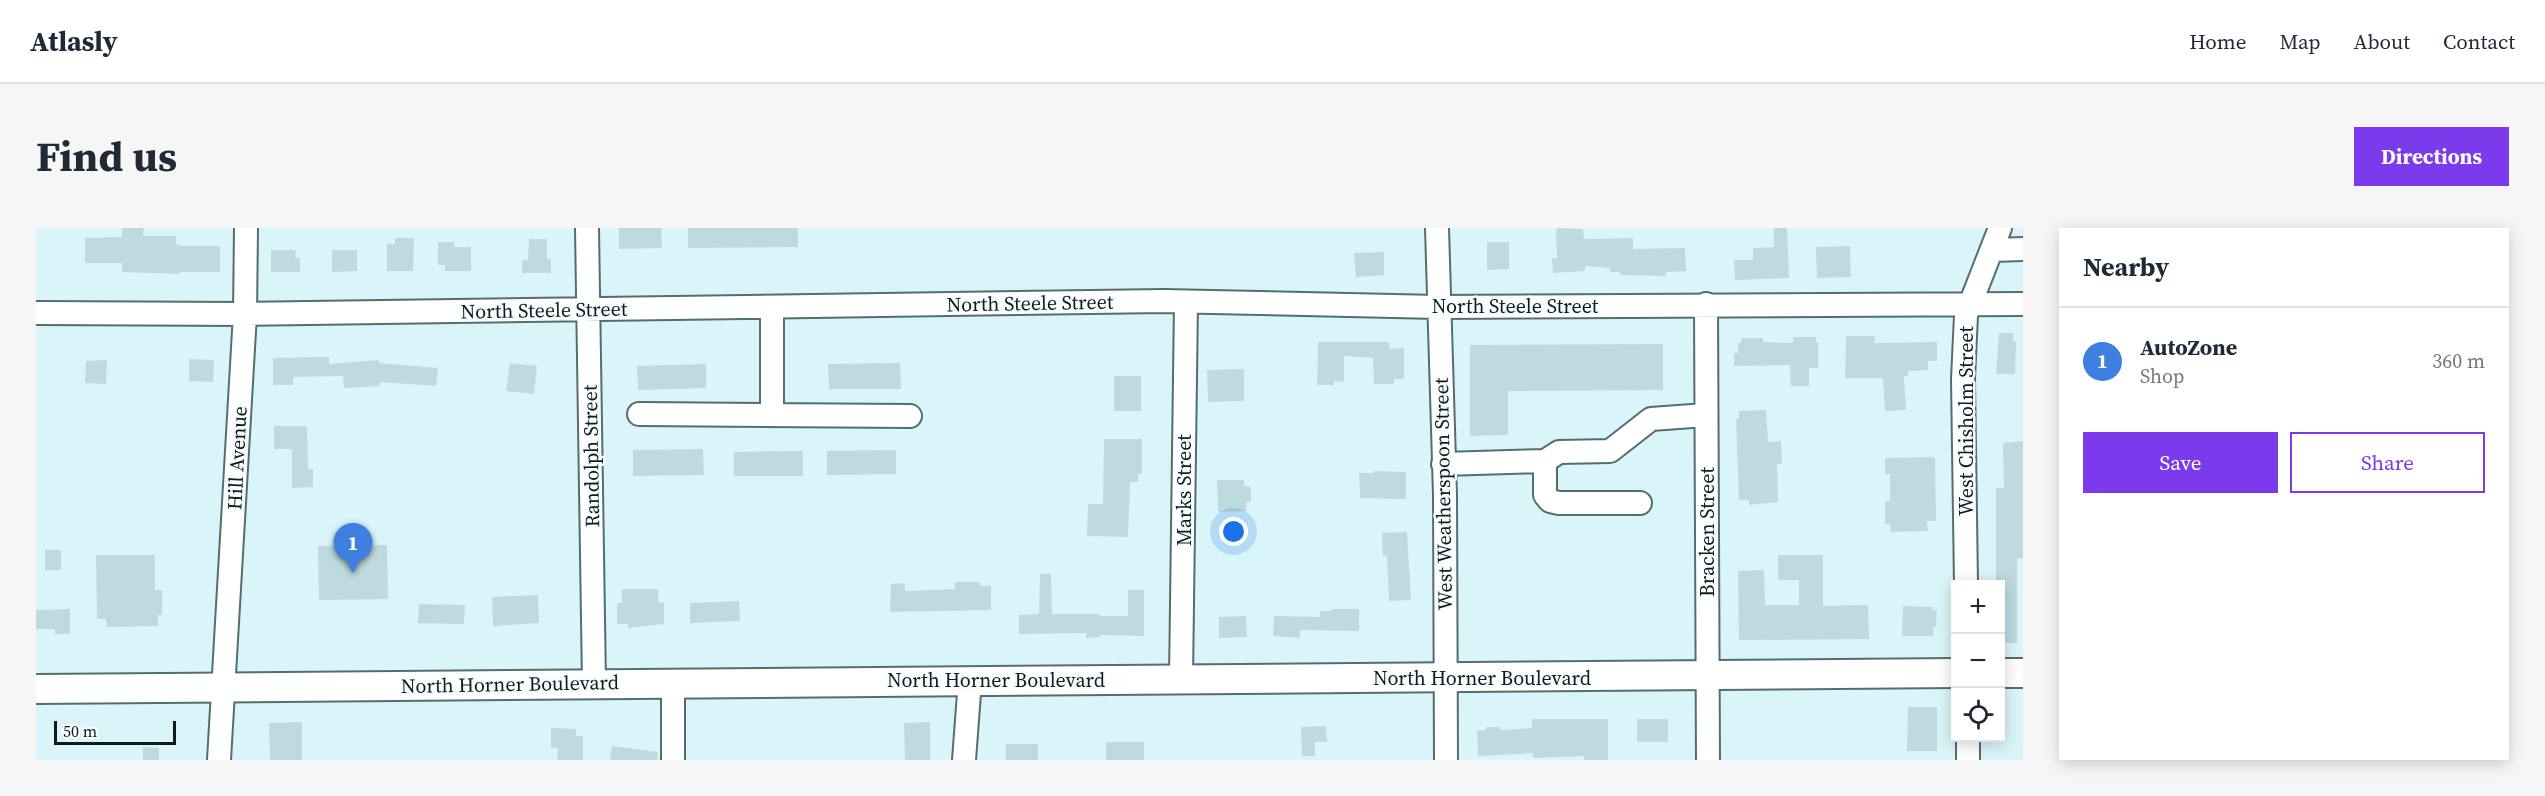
<!DOCTYPE html>
<html lang="en">
<head>
<meta charset="utf-8">
<style>
	:root { --surface:#fff; --page:#f6f6f7; --text:#1f2937; --muted:#747a83; --line:#e0e1e3; --accent:#7c3aed }
	body { margin:0; font-family:"Source Serif 4",serif; background:var(--page); color:var(--text) }
	.controls { position:absolute; right:18px; bottom:18px; display:grid; overflow:hidden; border-radius:0px; box-shadow:0 3px 15px #0003 }
	.controls button { width:54px; height:54px; display:grid; place-items:center; padding:0; border:0; border-bottom:2px solid var(--line); background:var(--surface); color:var(--text); font:30px sans-serif }
	.scale { position:absolute; left:18px; bottom:15px; width:122px; box-sizing:border-box; padding-left:6px; border:3px solid #111b1d; border-top:0; font-size:16px; line-height:21px; white-space:nowrap; color:#111b1d; -webkit-text-stroke:4px #f8feff; paint-order:stroke }
	.you { position:absolute; left:1198px; top:304px; width:21px; height:21px; margin:-15px; border:4px solid #fff; border-radius:50%; background:#1a73e8; box-shadow:0 0 0 9px #1a73e833 }
	.badge { display:grid; place-items:center; width:39px; height:39px; border-radius:50%; background:var(--accent); color:#fff; font-size:20px; font-weight:700 }
	.pin { position:absolute; translate:-50% -50px; filter:drop-shadow(0 2px 3px #0008) }
	.pin::after { content:''; position:absolute; top:32px; width:21px; height:18px; background:inherit; clip-path:polygon(0 0,100% 0,50% 100%) }
	.list { margin:0; padding:0; list-style:none }
	h2 { display:flex; justify-content:space-between; align-items:center; height:78px; margin:0; padding:0 24px; font-size:26px }
	h2 small { font-size:20px; font-weight:400; color:var(--muted) }
	.list li { display:grid; grid-template-columns:39px 1fr auto; gap:18px; align-items:center; box-sizing:border-box; height:108px; padding:0 24px; border-top:2px solid var(--line) }
	.list b { display:block; font-size:22px; white-space:nowrap }
	.list p { margin:0; font-size:20px; white-space:nowrap; color:var(--muted) }
	.list em { font-size:20px; font-style:normal; color:var(--muted) }
	.actions { display:flex; gap:12px; padding:18px 24px }
	.actions a { flex:1; padding:14px 0; border:2px solid var(--accent); border-radius:0px; text-align:center; font-size:21px; color:var(--accent) }
	.actions .main { background:var(--accent); color:#fff }
	.icon { flex:none; width:33px; height:33px; fill:none; stroke:currentColor; stroke-width:2; stroke-linecap:round; stroke-linejoin:round }
	.map { position:relative; flex:none; width:1987px; height:532px; overflow:hidden; border-radius:0px }
	header { display:flex; align-items:center; gap:36px; box-sizing:border-box; height:84px; padding:0 30px; background:var(--surface); border-bottom:2px solid var(--line) }
	header strong { font-size:28px }
	nav { display:flex; gap:33px; margin-inline-start:auto; font-size:21px }
	.intro { display:flex; align-items:center; justify-content:space-between; box-sizing:border-box; height:144px; padding:0 36px }
	h1 { margin:0; font-size:42px }
	.button { padding:15px 27px; border-radius:0px; background:var(--accent); color:#fff; font-size:21px; font-weight:700 }
	main { display:flex; gap:36px; padding:0 36px }
	aside { flex:1; background:var(--surface); border-radius:0px; box-shadow:0 3px 15px #0003 }
	.map>svg:first-child { display:block }
	.building { fill:#bedadf }
	.lines { fill:none; stroke-linecap:round; stroke-linejoin:round }
	.minor-casing { stroke:#556d72; stroke-width:26 }
	.major-casing { stroke:#556d72; stroke-width:32 }
	.minor { stroke:#fff; stroke-width:22 }
	.major { stroke:#fff; stroke-width:28 }
	.labels { text-anchor:middle; stroke-width:5; stroke-linejoin:round; paint-order:stroke }
	.street-label { font-size:20px; fill:#111b1d; stroke:#f8feff }
</style>
</head>
<body>
<header>
<strong>Atlasly</strong>
<nav><a>Home</a><a>Map</a><a>About</a><a>Contact</a></nav>
</header>
<div class="intro"><h1>Find us</h1><a class="button">Directions</a></div>
<main>
<div class="map">
<svg width="1987" height="532" viewBox="0 0 1987 532">
	<rect width="100%" height="100%" fill="#daf5fa"/>
	<path class="building" d="M86,0H108L107,8H140V16L144,18H184V44H144V46L86,44V35H49V10L86,9Z
		M583,0H625L626,20L583,21Z
		M652,0H762V19L652,20Z
		M1522,0L1547,1L1548,11L1597,10V21L1649,20L1650,43L1630,44V48L1584,47V44H1574V40L1549,38V43L1517,45L1516,30H1521L1520,2Z
		M1738,0H1751L1753,50L1699,52L1698,32H1717V20L1738,19Z
		M359,10H378L377,43H351V16H359Z
		M493,11H511V31H515V45H486V32H492Z
		M402,14H418V19H435V43H409V37H402Z
		M1451,14H1473V41L1451,42Z
		M1814,18L1815,49L1781,50L1780,19Z
		M235,22H260L259,30H264V44H235Z
		M296,22H321V43L296,44Z
		M1348,24V47L1320,49L1318,25Z
		M1963,105H1977V113H1980L1979,146H1960Z
		M1810,108H1839L1838,115L1901,114V133H1892V142L1872,143V148H1868L1870,182L1849,183L1847,150H1809Z
		M1757,109H1780V114H1782V140H1773V158H1755L1754,137L1698,138V125H1702V115H1705V110H1727V114L1754,115L1757,114Z
		M1282,114H1353V121L1368,120V151H1358V156H1338L1337,130L1308,128V154L1298,153V157H1281Z
		M1627,116V162L1472,163V207L1434,208V117Z
		M293,129V136L343,132V135L402,140L400,158L344,154V158L308,160L307,148L257,149V157H237V130Z
		M153,131L178,132L177,154L153,153Z
		M71,132L70,156L49,155L50,133Z
		M474,135L501,138L498,166L470,163Z
		M864,135L865,161H793L792,136Z
		M670,136V160L602,162L601,138Z
		M1208,141V173L1172,174L1171,142Z
		M1078,148H1105V183H1078Z
		M1730,182L1732,214L1745,213L1746,236H1741L1742,274L1713,277V272H1703L1700,191H1703V183Z
		M238,198H271L272,241H277V259L256,260V221H238Z
		M1068,211H1106V246H1102V254H1094L1092,309L1051,308L1052,276H1067Z
		M1987,213V330H1981V415H1965V357H1960V260H1968L1967,215Z
		M667,221L668,247L597,248V222Z
		M860,222V246L791,247V223Z
		M767,223V248H698V224Z
		M1894,229L1899,230L1900,293H1891L1892,303L1855,304L1854,296H1849V273H1854V246H1849V230Z
		M1338,243L1370,244V271L1324,270L1323,245H1337Z
		M1181,252H1208V258L1215,259V274H1210L1211,283L1182,284Z
		M1371,304L1375,372L1353,373L1351,327L1347,328L1346,305Z
		M351,317L352,371L283,372L282,318Z
		M9,322H25V342H9Z
		M60,327H119V362H126V387H122V398L71,399L70,391H61Z
		M1742,327H1787V378L1832,377L1833,411L1703,412L1702,343L1728,342L1729,377H1763V352H1742Z
		M1004,346H1015L1016,386H1064V388H1092V362H1108V408L1064,407V409L1050,410V405L983,406V387L1003,386Z
		M919,354H944V358H955V382L854,384L855,356L869,355V363L919,361Z
		M586,361H622V374L628,375V396L592,400V396H581V375H586Z
		M502,367L503,395L457,398L456,369Z
		M703,373L704,393L654,395V375Z
		M383,376L429,377L428,396L382,395Z
		M1867,378L1897,379V382H1901L1900,399H1897V408H1866Z
		M34,381V406H19V401H0V382Z
		M1295,381H1323V403L1264,402V410L1237,408L1238,388L1284,389V383H1295Z
		M1210,388L1211,409L1183,410V389Z
		M1872,479H1901V523H1871Z
		M1496,491H1572V532H1548V528L1497,530V525L1442,528L1441,503L1450,502V499H1464V502L1496,500Z
		M1601,491H1632V514H1601Z
		M266,494V532H234L233,495Z
		M894,494V532H869L868,495Z
		M1290,498L1291,514H1279V528H1266L1265,499Z
		M515,500L540,501V508H547V532H521L522,520H515Z
		M1070,514H1108V532H1070Z
		M970,516H1002V532H970Z
		M576,518L622,524L621,532H574Z
		M107,519L123,520V532H107Z"/>
	<g class="lines">
		<g class="minor-casing">
			<path id="minor" d="M551,0L558,456
				M1401,0L1409,267L1410,532
				M1957,22L1987,21
				M1670,76L1672,532
				M736,79V187
				M0,85L209,86L1128,73L1402,79L1987,76
				M603,186L874,188
				M1407,236L1509,233
				M1604,275H1523L1514,273L1509,267V233L1523,224L1574,223L1615,191L1670,187
				M1930,356L1927,151L1930,87L1964,0
				M1145,451L1150,74
				M1932,509V532
				M183,532L209,86L210,0
				M637,532V455
				M928,532L934,452"/>
		</g>
		<g class="major-casing">
			<path id="major" d="M1964,445H1987
				M0,461L1920,445"/>
		</g>
		<use href="#minor" class="minor"/>
		<use href="#major" class="major"/>
	</g>
	<g class="labels">
		<g class="street-label">
			<text transform="translate(994 75) rotate(-1)" y="7">North Steele Street</text>
			<text x="1479" y="85">North Steele Street</text>
			<text transform="translate(508 82) rotate(-1)" y="7">North Steele Street</text>
			<text transform="translate(1930 193) rotate(-90)" y="7">West Chisholm Street</text>
			<text transform="translate(555 228) rotate(-91)" y="7">Randolph Street</text>
			<text transform="translate(201 230) rotate(-87)" y="7">Hill Avenue</text>
			<text transform="translate(1148 262) rotate(-90)" y="7">Marks Street</text>
			<text transform="translate(1407 266) rotate(-91)" y="7">West Weatherspoon Street</text>
			<text transform="translate(1671 304) rotate(-90)" y="7">Bracken Street</text>
			<text x="1446" y="457">North Horner Boulevard</text>
			<text x="960" y="459">North Horner Boulevard</text>
			<text transform="translate(474 456) rotate(-1)" y="7">North Horner Boulevard</text>
		</g>
	</g>
</svg>
<div class="controls">
<button>+</button>
<button>−</button>
<button><svg class="icon" aria-label="locate" viewBox="0 0 24 24"><circle cx="12" cy="12" r="6"/><path d="M12 2v4M12 18v4M2 12h4M18 12h4"/></svg></button>
</div>
<div class="scale">50 m</div>
<div class="you"></div>
<div class="pin badge" style="left:317px;top:345px;background:#3f7fe0">1</div>
</div>
<aside>
<h2>Nearby<small></small></h2>
<ul class="list">
<li><span class="badge" style="background:#3f7fe0">1</span><div><b>AutoZone</b><p>Shop</p></div><em>360 m</em></li>
</ul>
<div class="actions"><a class="main">Save</a><a>Share</a></div>
</aside>
</main>
</body>
</html>
